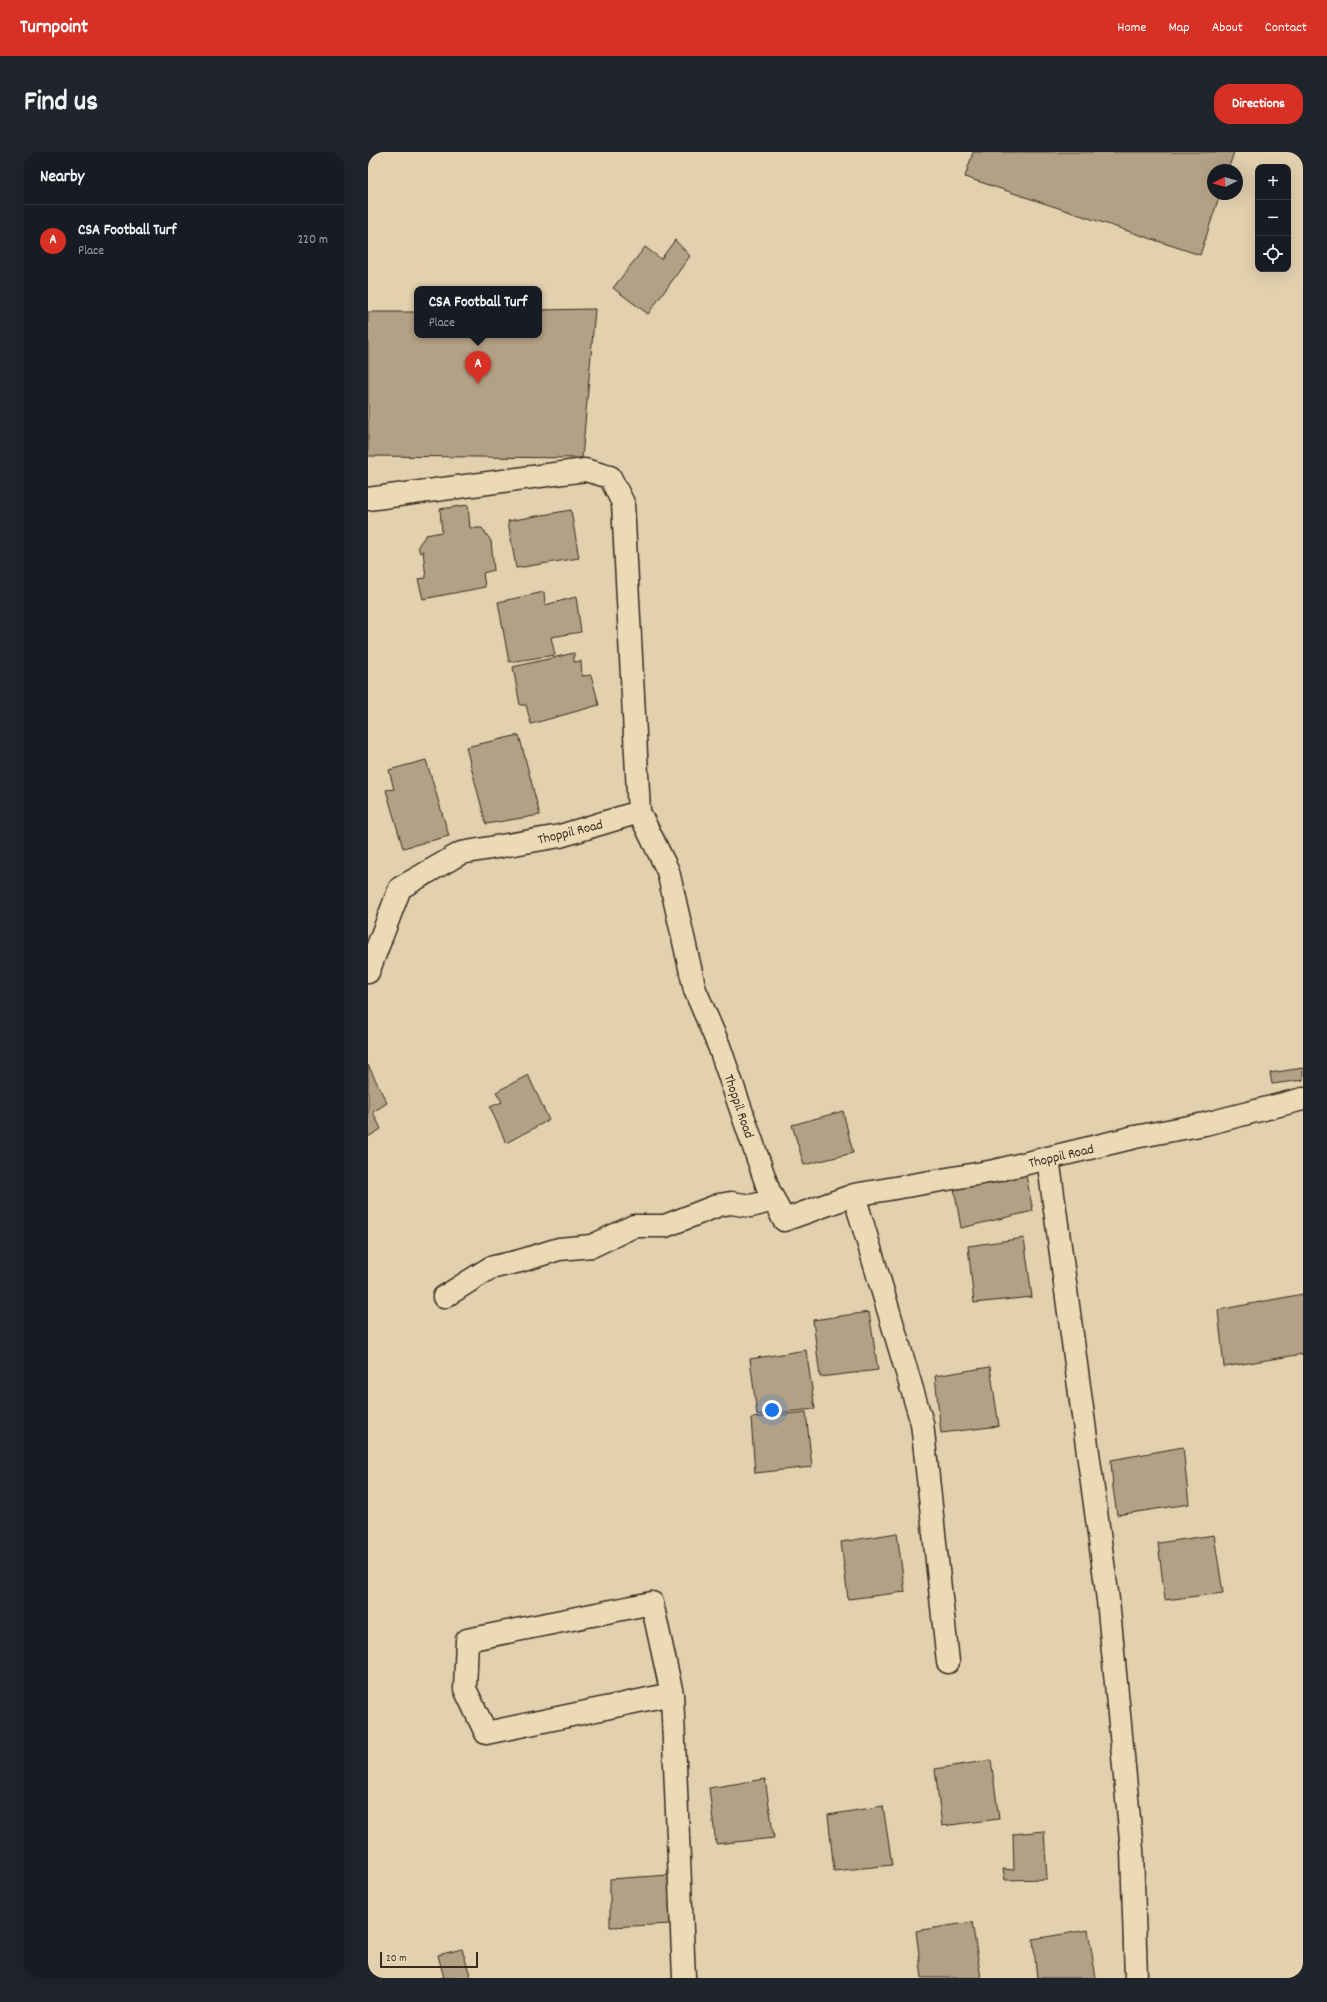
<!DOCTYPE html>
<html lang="en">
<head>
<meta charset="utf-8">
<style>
	:root { --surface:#171b24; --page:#20242c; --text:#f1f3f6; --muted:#9ea1a6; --line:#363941; --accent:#d93025 }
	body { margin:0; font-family:Dekko,sans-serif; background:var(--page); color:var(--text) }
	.controls { position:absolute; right:12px; top:12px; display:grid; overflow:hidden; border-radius:8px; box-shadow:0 4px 16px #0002 }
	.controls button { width:36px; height:36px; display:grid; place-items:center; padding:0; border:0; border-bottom:1px solid var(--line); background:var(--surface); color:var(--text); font:20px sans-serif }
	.compass { position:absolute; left:839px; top:12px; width:36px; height:36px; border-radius:50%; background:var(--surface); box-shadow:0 4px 16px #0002; rotate:265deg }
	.scale { position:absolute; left:12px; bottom:10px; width:98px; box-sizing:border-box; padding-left:4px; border:2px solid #3b2a1e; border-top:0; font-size:11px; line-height:14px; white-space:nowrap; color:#3b2a1e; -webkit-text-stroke:3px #ecdab7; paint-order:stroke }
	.you { position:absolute; left:404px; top:1258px; width:14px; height:14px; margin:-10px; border:3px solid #fff; border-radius:50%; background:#1a73e8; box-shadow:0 0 0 6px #1a73e833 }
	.badge { display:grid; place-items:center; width:26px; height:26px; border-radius:50%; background:var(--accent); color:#fff; font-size:13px; font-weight:700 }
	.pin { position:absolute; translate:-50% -33px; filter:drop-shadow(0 1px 2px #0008) }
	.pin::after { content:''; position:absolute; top:21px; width:14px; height:12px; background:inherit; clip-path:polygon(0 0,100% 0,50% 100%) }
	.popup { position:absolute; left:46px; top:134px; width:128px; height:52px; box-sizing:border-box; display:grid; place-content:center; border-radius:8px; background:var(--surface); filter:drop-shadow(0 1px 3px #0005); font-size:13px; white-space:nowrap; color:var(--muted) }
	.popup b { font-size:15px; color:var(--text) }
	.popup::after { content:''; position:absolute; left:50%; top:100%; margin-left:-8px; border:8px solid transparent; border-top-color:var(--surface) }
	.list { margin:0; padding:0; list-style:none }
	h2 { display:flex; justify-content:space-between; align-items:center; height:52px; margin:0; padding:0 16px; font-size:17px }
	h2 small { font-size:13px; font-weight:400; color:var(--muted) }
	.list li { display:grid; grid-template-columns:26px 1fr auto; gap:12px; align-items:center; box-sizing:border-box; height:72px; padding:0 16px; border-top:1px solid var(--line) }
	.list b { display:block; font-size:15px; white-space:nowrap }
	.list p { margin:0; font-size:13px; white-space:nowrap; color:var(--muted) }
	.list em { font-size:13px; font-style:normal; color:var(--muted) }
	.icon { flex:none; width:22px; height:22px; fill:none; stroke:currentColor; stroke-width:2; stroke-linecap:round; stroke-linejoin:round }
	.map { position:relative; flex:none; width:935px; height:1826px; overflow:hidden; border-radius:16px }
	header { display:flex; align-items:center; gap:24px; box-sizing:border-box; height:56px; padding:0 20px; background:var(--accent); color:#fff }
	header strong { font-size:19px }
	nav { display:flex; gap:22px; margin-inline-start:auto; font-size:14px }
	.intro { display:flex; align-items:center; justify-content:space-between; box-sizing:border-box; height:96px; padding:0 24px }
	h1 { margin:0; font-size:28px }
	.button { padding:10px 18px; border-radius:16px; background:var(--accent); color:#fff; font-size:14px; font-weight:700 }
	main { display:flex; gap:24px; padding:0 24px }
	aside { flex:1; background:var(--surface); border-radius:16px; box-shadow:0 4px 16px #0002 }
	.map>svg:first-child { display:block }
	.building { fill:#b3a185; stroke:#3b2a1e }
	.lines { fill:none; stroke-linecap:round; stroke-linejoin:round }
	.minor-casing { stroke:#3b2a1e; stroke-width:25 }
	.minor { stroke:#ecdab7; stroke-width:22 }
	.labels { text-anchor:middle; stroke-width:4; stroke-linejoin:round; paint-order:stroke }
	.street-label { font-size:14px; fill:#3b2a1e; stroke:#ecdab7 }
</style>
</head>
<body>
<header>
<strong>Turnpoint</strong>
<nav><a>Home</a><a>Map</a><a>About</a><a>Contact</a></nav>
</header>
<div class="intro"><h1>Find us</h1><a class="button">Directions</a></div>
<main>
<aside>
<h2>Nearby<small></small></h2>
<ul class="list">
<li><span class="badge">A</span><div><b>CSA Football Turf</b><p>Place</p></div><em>220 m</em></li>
</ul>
</aside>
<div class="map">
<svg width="935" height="1826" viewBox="0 0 935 1826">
	<rect width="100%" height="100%" fill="#e2d0ae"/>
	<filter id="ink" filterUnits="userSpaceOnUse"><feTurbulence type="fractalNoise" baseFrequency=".025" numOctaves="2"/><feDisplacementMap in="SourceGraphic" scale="8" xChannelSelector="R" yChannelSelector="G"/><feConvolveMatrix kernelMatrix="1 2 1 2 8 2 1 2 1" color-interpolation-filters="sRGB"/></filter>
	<g filter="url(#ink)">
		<path class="building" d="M605,0H866L860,18H845V42H852L832,103L597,25Z
			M307,88L322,104L280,162L245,136L277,95L293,107Z
			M227,157L214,306L0,304V160H49V183H171V158Z
			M100,353L102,376H114L123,389L126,418L115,421L117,435L55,447L50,427L58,426L55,399L52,401L50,394L58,383L74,380L72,357Z
			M203,358L211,406L148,416L140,369Z
			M176,440L177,453L208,445L213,480L183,485L187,503L141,510L130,450Z
			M206,501V510L213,509L214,524L223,523L231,553L163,572L158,553H152L145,515Z
			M151,583L172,663L118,672L98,595Z
			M58,608L81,684L35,696L18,638L26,637L21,618Z
			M0,913L19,951L5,960L13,977L0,985Z
			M935,916V928L904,932L902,921Z
			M160,923L181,968L138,991L122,955L134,950L128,940Z
			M475,959L485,1001L436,1013L424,973Z
			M657,1018L665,1059L593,1076L586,1035Z
			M656,1086L664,1145L606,1151L600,1094Z
			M935,1142V1202L856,1215L850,1158Z
			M501,1160L510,1218L452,1225L445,1168Z
			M438,1198L447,1257L389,1263L382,1207Z
			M622,1215L631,1274L573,1281L567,1224Z
			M438,1260L444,1315L387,1321L383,1266Z
			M815,1295L821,1352L749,1363L745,1336L743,1308Z
			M529,1381L537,1440L480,1447L473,1390Z
			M846,1383L855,1441L797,1448L790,1391Z
			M623,1608L631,1667L574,1674L567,1617Z
			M397,1627L406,1686L348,1692L341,1636Z
			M515,1654L524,1713L466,1719L460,1663Z
			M676,1679L679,1727L637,1728L635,1717L646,1718L645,1682Z
			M301,1723L304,1772L242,1775V1727Z
			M604,1770L613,1826H554L548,1779Z
			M720,1778L728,1826H669L665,1787Z
			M94,1797L103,1826H73H76L70,1803Z"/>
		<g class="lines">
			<g class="minor-casing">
				<path id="minor" d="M0,347L217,318L242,325L255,351L271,660
					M0,820L32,736L93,701L192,684L271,660L300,719L327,838L351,894L401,1039L416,1068L486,1043L626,1019L767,985L837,972L935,947
					M680,1006L740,1448L764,1698L768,1826
					M486,1043L554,1271L580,1510
					M76,1145L122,1116L152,1109L191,1097L224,1094L266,1074H297L351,1053L363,1051L383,1054L406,1048
					M304,1542L118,1581L97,1537L99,1488L284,1451L304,1542L316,1826"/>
			</g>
			<use href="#minor" class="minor"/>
		</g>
	</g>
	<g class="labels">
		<g class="street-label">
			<text transform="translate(202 679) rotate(-14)" y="5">Thoppil Road</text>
			<text transform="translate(372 954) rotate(71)" y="5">Thoppil Road</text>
			<text transform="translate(693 1003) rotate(-13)" y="5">Thoppil Road</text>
		</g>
	</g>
</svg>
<div class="controls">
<button>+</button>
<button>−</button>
<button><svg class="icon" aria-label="locate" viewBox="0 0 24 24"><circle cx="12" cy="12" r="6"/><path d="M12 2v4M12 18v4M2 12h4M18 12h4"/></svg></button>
</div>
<svg class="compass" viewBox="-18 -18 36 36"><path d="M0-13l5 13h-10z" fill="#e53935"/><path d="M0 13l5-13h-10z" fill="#9ea1a6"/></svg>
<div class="scale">20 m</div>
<div class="you"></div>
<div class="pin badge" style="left:110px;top:232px">A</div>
<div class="popup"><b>CSA Football Turf</b>Place</div>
</div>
</main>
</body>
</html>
